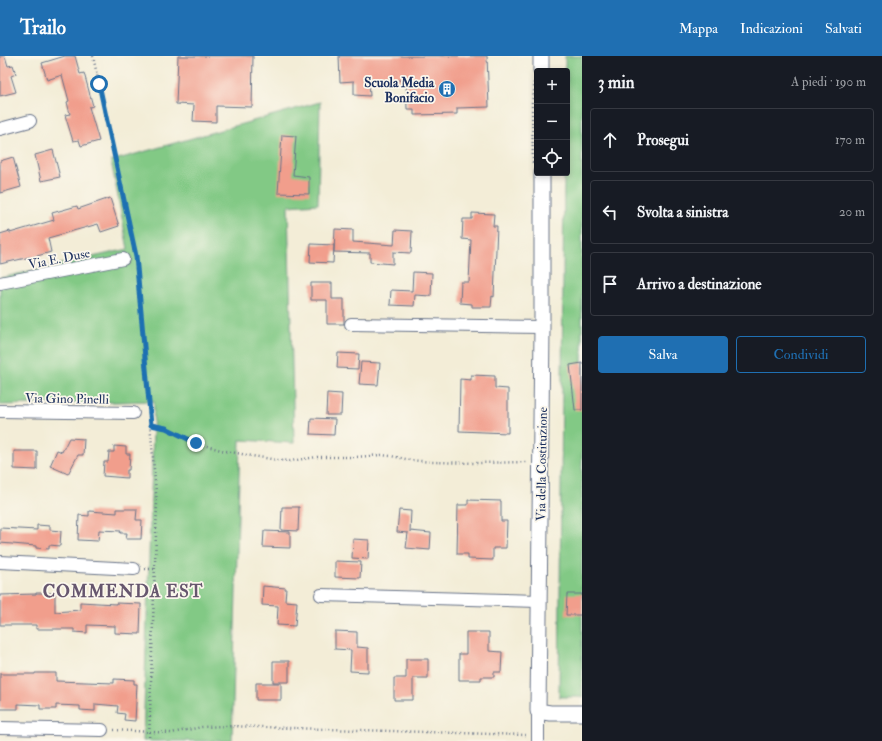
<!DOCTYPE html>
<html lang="it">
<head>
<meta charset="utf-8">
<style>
	:root { --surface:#171b24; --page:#242831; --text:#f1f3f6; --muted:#9ea1a6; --line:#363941; --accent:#1f6fb2 }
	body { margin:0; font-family:"IM FELL Double Pica",serif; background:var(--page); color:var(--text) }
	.controls { position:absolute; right:12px; top:12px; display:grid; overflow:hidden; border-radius:4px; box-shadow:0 2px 6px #0003 }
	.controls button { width:36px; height:36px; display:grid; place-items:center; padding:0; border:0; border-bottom:1px solid var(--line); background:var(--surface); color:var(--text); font:20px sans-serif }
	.stop { position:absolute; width:12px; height:12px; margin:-9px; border:3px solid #1f6fb2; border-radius:50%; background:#fff }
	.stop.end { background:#1f6fb2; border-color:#fff; box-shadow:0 1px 4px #0008 }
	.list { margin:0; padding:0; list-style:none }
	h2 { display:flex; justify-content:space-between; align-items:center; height:52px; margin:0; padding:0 16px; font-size:17px }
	h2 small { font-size:13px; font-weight:400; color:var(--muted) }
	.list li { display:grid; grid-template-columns:26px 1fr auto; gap:12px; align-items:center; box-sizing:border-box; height:64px; margin:0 8px 8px; padding:0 8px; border:1px solid var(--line); border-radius:4px }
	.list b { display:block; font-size:15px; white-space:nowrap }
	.list em { font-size:13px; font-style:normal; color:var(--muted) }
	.actions { display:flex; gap:8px; padding:12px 16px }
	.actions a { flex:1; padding:9px 0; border:1px solid var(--accent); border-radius:4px; text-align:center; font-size:14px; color:var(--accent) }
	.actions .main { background:var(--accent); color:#fff }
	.icon { flex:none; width:22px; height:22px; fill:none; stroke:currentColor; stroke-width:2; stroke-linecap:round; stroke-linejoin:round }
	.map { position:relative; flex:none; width:582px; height:685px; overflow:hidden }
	header { display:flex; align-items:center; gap:24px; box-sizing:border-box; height:56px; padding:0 20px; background:var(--accent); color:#fff }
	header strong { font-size:19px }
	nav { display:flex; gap:22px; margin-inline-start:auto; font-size:14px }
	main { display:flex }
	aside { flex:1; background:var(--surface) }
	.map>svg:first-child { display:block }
	.green { fill:#82c985; stroke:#4e7c72 }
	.building { fill:#f19e8c }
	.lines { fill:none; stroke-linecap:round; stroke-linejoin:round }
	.minor-casing { stroke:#677288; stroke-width:14 }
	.tertiary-casing { stroke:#677288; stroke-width:17 }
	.path { stroke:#677288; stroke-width:2.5; stroke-dasharray:1 3; stroke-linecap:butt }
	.minor { stroke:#fff; stroke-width:12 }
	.tertiary { stroke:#fff; stroke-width:15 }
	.route { stroke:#1f6fb2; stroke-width:5 }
	.labels { text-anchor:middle; stroke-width:3.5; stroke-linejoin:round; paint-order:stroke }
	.poi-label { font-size:13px; font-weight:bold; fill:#1b2f5e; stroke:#fbf7ec; text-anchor:end }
	.street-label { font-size:13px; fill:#1b2f5e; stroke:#fbf7ec }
	.district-label { font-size:17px; font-weight:bold; letter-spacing:1px; fill:#66566e; stroke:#fbf7ec }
</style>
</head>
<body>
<header>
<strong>Trailo</strong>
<nav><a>Mappa</a><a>Indicazioni</a><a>Salvati</a></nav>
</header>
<main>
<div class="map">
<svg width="582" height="685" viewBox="0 0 582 685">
	<rect width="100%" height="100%" fill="#fbf7ec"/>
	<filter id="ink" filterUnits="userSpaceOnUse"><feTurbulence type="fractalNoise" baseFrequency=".025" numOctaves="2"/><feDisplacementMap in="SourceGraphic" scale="8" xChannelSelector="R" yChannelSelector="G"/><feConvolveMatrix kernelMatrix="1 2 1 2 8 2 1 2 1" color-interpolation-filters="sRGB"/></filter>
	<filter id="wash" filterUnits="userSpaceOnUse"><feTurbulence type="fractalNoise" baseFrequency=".012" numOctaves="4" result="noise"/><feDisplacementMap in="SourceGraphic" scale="16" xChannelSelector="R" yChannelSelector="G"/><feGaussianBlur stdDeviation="0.9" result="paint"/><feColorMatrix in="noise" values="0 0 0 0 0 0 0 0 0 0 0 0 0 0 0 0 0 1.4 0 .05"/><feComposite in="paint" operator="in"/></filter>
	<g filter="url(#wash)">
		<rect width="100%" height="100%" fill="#f3edd7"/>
		<path class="green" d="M565,0H582V641H559L564,117H567V15H565Z
			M320,46L318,148L288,150L294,387L240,384L232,685H143L154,345L0,349V222L128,193L111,105Z"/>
		<g id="blocks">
			<path class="building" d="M0,0H5L8,10L13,9L16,18L11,20L16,36L0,40Z
				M65,0H75L80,18L84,17L93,50L89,51L99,85L81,90L79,84L73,85L65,59L70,58L67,46L69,45L62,19L47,24L42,7Z
				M178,0H253L252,51L216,50V66L193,65L194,49L176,48Z
				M339,0H487L489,51L457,52V58L414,59V53H407L406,24L369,25L370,40L354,39V25L340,26Z
				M282,79L296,80L293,119L309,121V138L278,137Z
				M53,94L60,121L41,125L35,99Z
				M13,101L21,131L0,137V105Z
				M110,142L119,170L101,176L98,168L48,182L51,196L30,202V201L0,208V178L10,175V177L54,164L52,157L77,150L78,153Z
				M472,157L494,158L493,170H497L494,241L492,240L491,251H472V248L460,247L461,226H469L471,184L462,183L463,163H472Z
				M335,173L353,174V186L394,189L395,174L412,175L411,197L393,196V208L370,206V197L334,196Z
				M311,188L334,189L333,207L310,206Z
				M413,216L432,217L431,240L415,239L414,250L390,249L391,234L412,235Z
				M311,227H332V243H344V268H327V244H311Z
				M338,297L359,298L358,313L337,312Z
				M361,306L380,307L378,329L359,328Z
				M582,307V354H575L570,309Z
				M471,319L495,320V332L508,333V377L459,375L460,323L471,324Z
				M327,337L342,338L341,359H326Z
				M311,362L335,363L334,379L310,378Z
				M69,382L84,383L83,399H78L68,418L50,410L57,394L62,396Z
				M114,390L126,391V398H130L129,414H127V422L103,420L104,406H108L109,396H114Z
				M14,395H37V414L14,413Z
				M468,444L501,445V465H507L506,492H493V504L468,503V498H457L458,449H468Z
				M282,451H299L298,475L281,474Z
				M117,453H137L136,464H142L141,483H126L127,477H120L121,475L99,474L98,485L78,484L79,459L89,460V455L117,457Z
				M399,454L411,455L410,475L431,477L430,494L406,492L408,477L397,476Z
				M37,469L50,470V474L61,475L60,490L49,489V493L36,492V490L0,487V472L37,474Z
				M264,475L290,476V492L263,491Z
				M353,483L369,484L368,503L352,502Z
				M335,505L361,506L360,522L335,521Z
				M263,530L286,532L285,545L297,546L295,570L277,569L278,550L262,549Z
				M36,537H55V556L80,554V546L116,548V547L141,548L140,578L115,577V570L87,569V577L74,576V573H36V569H0V539L36,538Z
				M567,538H582V559H566Z
				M335,575L357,576V591L368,592V616L350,615L351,594L335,593Z
				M466,576H489V595L502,596L501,616H494V621H481V624H459V598H466Z
				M406,603H428V622H413V644H394V622H406Z
				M273,605H289V626H273Z
				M35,617H56V625L114,627V623L134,624V628H137L135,665L124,664L125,658L117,657L118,650L95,648V655L80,654V650L56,649V653H40V649L18,648V653H0V618H35Z
				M256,627H281V644H256Z"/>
		</g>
	</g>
	<g filter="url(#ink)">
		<use href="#blocks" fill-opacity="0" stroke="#677288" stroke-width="1"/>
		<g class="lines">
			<g class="minor-casing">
				<path id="minor" d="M0,73L30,65
					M0,227L123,203
					M351,268L542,271
					M0,355L133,357
					M0,506L134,513
					M321,539L539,545
					M0,672L102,674
					M538,685V655"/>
			</g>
			<g class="tertiary-casing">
				<path id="tertiary" d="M541,0V15
					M542,117V271L538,655L550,657H582"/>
			</g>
			<path class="path" d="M93,0L135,198
				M533,107L532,45L534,38V26
				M136,205L157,448L149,685
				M151,369L166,372L196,387L221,394L252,400L278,404L290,405L317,401H356L381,399L391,400L411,404L431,406L477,407L528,406
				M145,513H155
				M114,674L171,677L202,671L226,670L526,679"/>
			<use href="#minor" class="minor"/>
			<use href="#tertiary" class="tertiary"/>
		</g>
	</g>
	<g class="lines" filter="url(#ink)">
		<path class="route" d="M99,28L136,200L151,369L166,372L196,387"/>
	</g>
	<defs>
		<g id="building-disc" transform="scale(0.9)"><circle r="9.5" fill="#1f6fb2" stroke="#fbf7ec"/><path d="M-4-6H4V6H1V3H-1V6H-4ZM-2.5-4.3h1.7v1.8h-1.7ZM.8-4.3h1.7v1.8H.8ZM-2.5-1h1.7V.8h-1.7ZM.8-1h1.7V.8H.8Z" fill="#fff"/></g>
	</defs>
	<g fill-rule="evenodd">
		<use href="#building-disc" x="447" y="33"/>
	</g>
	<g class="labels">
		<g class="poi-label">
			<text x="434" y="31">Scuola Media<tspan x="434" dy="15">Bonifacio</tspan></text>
		</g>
		<g class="street-label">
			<text transform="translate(59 202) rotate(-11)" y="5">Via E. Duse</text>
			<text transform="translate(67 342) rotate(1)" y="5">Via Gino Pinelli</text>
			<text transform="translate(541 408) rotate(-89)" y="5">Via della Costituzione</text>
		</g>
		<g class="district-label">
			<text x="123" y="541">COMMENDA EST</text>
		</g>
	</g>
</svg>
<div class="controls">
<button>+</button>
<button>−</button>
<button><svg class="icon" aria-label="locate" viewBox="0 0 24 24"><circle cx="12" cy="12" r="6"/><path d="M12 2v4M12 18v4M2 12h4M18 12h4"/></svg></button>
</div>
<div class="stop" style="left:99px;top:28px"></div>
<div class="stop end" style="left:196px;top:387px"></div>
</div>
<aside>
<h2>3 min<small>A piedi · 190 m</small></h2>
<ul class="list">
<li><svg class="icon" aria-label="ahead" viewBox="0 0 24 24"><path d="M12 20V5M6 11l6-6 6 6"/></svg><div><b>Prosegui</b></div><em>170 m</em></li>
<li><svg class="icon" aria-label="left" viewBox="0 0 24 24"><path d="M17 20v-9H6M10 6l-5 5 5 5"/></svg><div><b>Svolta a sinistra</b></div><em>20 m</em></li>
<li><svg class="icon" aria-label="arrive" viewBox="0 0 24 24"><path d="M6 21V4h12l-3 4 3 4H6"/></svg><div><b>Arrivo a destinazione</b></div></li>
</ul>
<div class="actions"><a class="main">Salva</a><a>Condividi</a></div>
</aside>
</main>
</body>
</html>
